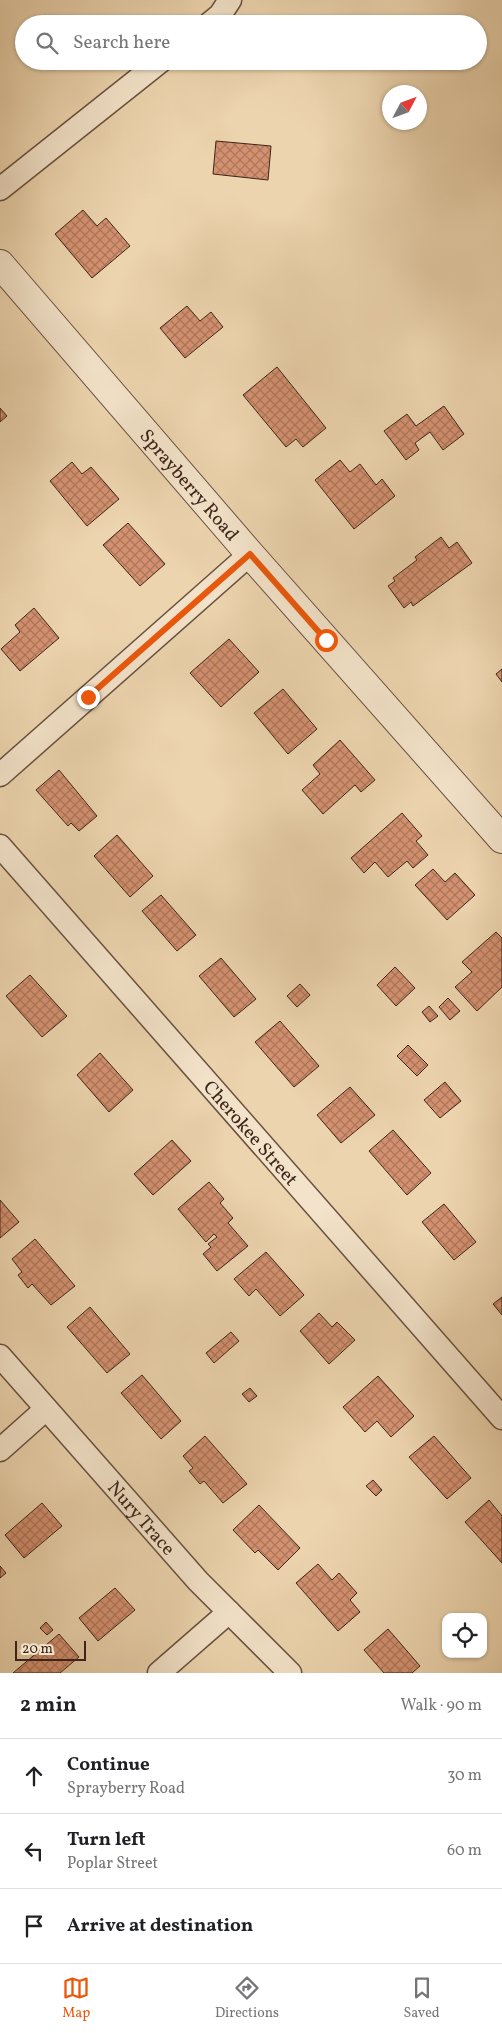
<!DOCTYPE html>
<html lang="en">
<head>
<meta charset="utf-8">
<style>
	:root { --surface:#fff; --page:#f6f6f6; --text:#202124; --muted:#757577; --line:#e0e0e0; --accent:#ea580c }
	body { margin:0; font-family:Vollkorn,serif; background:var(--page); color:var(--text) }
	.controls { position:absolute; right:15px; bottom:15px; display:grid; overflow:hidden; border-radius:10px; box-shadow:0 1px 4px #0004 }
	.controls button { width:45px; height:45px; display:grid; place-items:center; padding:0; border:0; border-bottom:1px solid var(--line); background:var(--surface); color:var(--text); font:25px sans-serif }
	.compass { position:absolute; left:382px; top:85px; width:45px; height:45px; border-radius:50%; background:var(--surface); box-shadow:0 1px 4px #0004; rotate:49deg }
	.scale { position:absolute; left:15px; bottom:12px; width:71px; box-sizing:border-box; padding-left:5px; border:2px solid #3d251a; border-top:0; font-size:14px; line-height:18px; white-space:nowrap; color:#3d251a; -webkit-text-stroke:4px #f3e3ca; paint-order:stroke }
	.stop { position:absolute; width:15px; height:15px; margin:-11px; border:4px solid #ea580c; border-radius:50%; background:#fff }
	.stop.end { background:#ea580c; border-color:#fff; box-shadow:0 1px 5px #0008 }
	.list { margin:0; padding:0; list-style:none }
	h2 { display:flex; justify-content:space-between; align-items:center; height:65px; margin:0; padding:0 20px; font-size:21px }
	h2 small { font-size:16px; font-weight:400; color:var(--muted) }
	.list li { display:grid; grid-template-columns:32px 1fr auto; gap:15px; align-items:center; box-sizing:border-box; height:75px; padding:0 20px; border-top:1px solid var(--line) }
	.list b { display:block; font-size:19px; white-space:nowrap }
	.list p { margin:0; font-size:16px; white-space:nowrap; color:var(--muted) }
	.list em { font-size:16px; font-style:normal; color:var(--muted) }
	.icon { flex:none; width:28px; height:28px; fill:none; stroke:currentColor; stroke-width:2; stroke-linecap:round; stroke-linejoin:round }
	.map { position:relative; flex:none; width:502px; height:1673px; overflow:hidden }
	.search { position:absolute; background:var(--surface); box-shadow:0 1px 4px #0004; left:15px; right:15px; top:15px; height:55px; display:flex; align-items:center; gap:12px; box-sizing:border-box; padding:0 18px; border-radius:28px; color:var(--muted); font-size:19px }
	.sheet { height:290px; background:var(--surface) }
	nav { display:flex; justify-content:space-around; align-items:center; box-sizing:border-box; height:70px; border-top:1px solid var(--line); background:var(--surface); font-size:14px; color:var(--muted) }
	nav a { display:grid; justify-items:center; gap:2px }
	nav .on { color:var(--accent) }
	.map>svg:first-child { display:block }
	.building { fill:url(#building-cross-hatch); stroke:#3d251a }
	.lines { fill:none; stroke-linecap:round; stroke-linejoin:round }
	.minor-casing { stroke:#69513f; stroke-width:25 }
	.tertiary-casing { stroke:#69513f; stroke-width:30 }
	.minor { stroke:#f3e3ca; stroke-width:22 }
	.tertiary { stroke:#f3e3ca; stroke-width:28 }
	.route { stroke:#ea580c; stroke-width:6 }
	.labels { text-anchor:middle; stroke-width:4; stroke-linejoin:round; paint-order:stroke }
	.street-label { font-size:19px; fill:#3d251a; stroke:#f3e3ca }
</style>
</head>
<body>
<div class="map">
<svg width="502" height="1673" viewBox="0 0 502 1673">
	<defs>
		<pattern id="building-cross-hatch" width="8" height="8" patternUnits="userSpaceOnUse" patternTransform="scale(1.25)"><rect width="8" height="8" fill="#d49170"/><path d="M0 0l8 8M0 8l8-8" fill="none" stroke="#ad765b"/></pattern>
	</defs>
	<rect width="100%" height="100%" fill="#ecd4ae"/>
	<filter id="stains"><feTurbulence type="fractalNoise" baseFrequency=".004" numOctaves="4"/><feColorMatrix values="0 0 0 0 .2 0 0 0 0 .09 0 0 0 0 .02 0 0 0 .5 -.17"/></filter>
	<radialGradient id="worn" r=".72"><stop offset=".6" stop-color="#630" stop-opacity="0"/><stop offset="1" stop-color="#630" stop-opacity=".3"/></radialGradient>
	<path class="building" d="M216,141L271,146L268,180L213,174Z
		M83,210L97,226L106,218L130,246L92,278L55,234Z
		M187,306L200,321L211,312L223,327L185,358L160,328Z
		M277,367L326,428L303,447L296,439L286,447L243,395Z
		M444,406L464,434L443,450L430,432L415,443L419,450L406,460L384,431L407,414L416,426Z
		M0,408L7,416L0,422Z
		M340,460L350,472L360,464L376,485L382,479L395,496L354,529L315,480Z
		M72,462L82,474L91,467L119,499L87,526L50,481Z
		M128,523L165,564L140,586L103,545Z
		M441,537L449,548L457,542L472,563L413,606L411,602L404,608L388,586L395,581L393,578L417,560L415,557Z
		M34,608L59,638L20,671L1,649L20,632L15,625Z
		M229,639L259,672L221,707L190,673Z
		M502,669V682L496,674Z
		M283,689L317,729L288,754L254,713Z
		M340,740L375,780L361,792L355,785L323,814L302,790L320,774L313,765Z
		M59,770L97,816L79,831L71,823L68,826L36,790Z
		M402,813L422,836L416,841L428,855L413,868L407,861L388,877L375,862L364,873L351,858Z
		M117,835L153,876L130,897L94,856Z
		M433,869L445,882L455,873L475,895L447,920L415,885Z
		M161,895L196,935L177,951L142,911Z
		M496,932L502,938V987L477,1011L455,987L472,972L462,962Z
		M221,958L256,999L234,1017L199,976Z
		M395,967L415,988L396,1006L377,985Z
		M30,975L67,1016L42,1037L6,996Z
		M300,984L310,995L297,1007L287,996Z
		M448,998L460,1011L450,1020L439,1007Z
		M429,1006L438,1016L430,1022L422,1012Z
		M280,1021L319,1066L294,1087L255,1042Z
		M408,1045L428,1065L417,1076L397,1056Z
		M100,1053L133,1090L109,1112L77,1075Z
		M445,1082L461,1101L440,1118L424,1100Z
		M350,1087L375,1115L341,1143L317,1115Z
		M393,1130L431,1173L407,1195L369,1151Z
		M172,1140L191,1161L153,1195L134,1174Z
		M209,1182L224,1199L220,1203L233,1218L228,1223L248,1246L217,1271L203,1254L211,1247L208,1244L217,1237L214,1234L206,1242L178,1209Z
		M0,1200L19,1222L0,1238Z
		M444,1204L476,1242L454,1260L422,1222Z
		M35,1239L75,1286L51,1305L32,1284L28,1288L18,1275L22,1272L12,1259Z
		M266,1252L304,1295L280,1316L256,1289L249,1296L234,1279Z
		M502,1297V1315L493,1304Z
		M90,1307L130,1354L107,1373L67,1327Z
		M319,1313L332,1327L337,1322L355,1340L329,1364L300,1331Z
		M231,1332L239,1341L214,1363L206,1353Z
		M142,1375L181,1421L161,1439L121,1393Z
		M378,1376L414,1416L391,1437L377,1421L365,1432L343,1407Z
		M250,1388L257,1396L249,1402L242,1394Z
		M205,1436L247,1484L223,1503L204,1481L200,1484L189,1471L193,1468L183,1456Z
		M434,1436L471,1478L447,1499L409,1457Z
		M373,1480L382,1490L376,1496L366,1486Z
		M489,1500L502,1516V1563L465,1522Z
		M42,1503L62,1526L24,1558L5,1535Z
		M259,1505L300,1548L278,1570L258,1550L255,1553L233,1530Z
		M318,1564L332,1580L339,1573L357,1593L350,1600L360,1612L338,1631L296,1583Z
		M0,1566L6,1573L0,1578Z
		M115,1588L135,1610L98,1641L79,1618Z
		M46,1622L53,1630L47,1635L40,1628Z
		M388,1629L420,1666L412,1673H384L364,1650Z
		M59,1634L79,1657L60,1673H13Z"/>
	<g class="lines">
		<g class="minor-casing">
			<g id="minor">
				<path d="M209,24L220,15L230,0"/>
				<path d="M0,189L161,61"/>
				<path d="M0,775L250,554"/>
				<path id="s1" d="M0,846L502,1418"/>
				<path id="s2" d="M0,1356L198,1581L290,1673"/>
				<path d="M0,1450L46,1409"/>
				<path d="M159,1673L229,1612"/>
			</g>
		</g>
		<g class="tertiary-casing">
			<g id="tertiary">
				<path id="s3" d="M0,264L250,554L502,839"/>
			</g>
		</g>
		<use href="#minor" class="minor"/>
		<use href="#tertiary" class="tertiary"/>
	</g>
	<g class="lines">
		<path class="route" d="M88,697L250,554L326,640"/>
	</g>
	<g class="labels">
		<g class="street-label">
			<text dy="7" stroke="none"><textPath href="#s3" startOffset="291">Sprayberry Road</textPath></text>
			<text dy="7" stroke="none"><textPath href="#s1" startOffset="381">Cherokee Street</textPath></text>
			<text dy="7" stroke="none"><textPath href="#s2" startOffset="215">Nury Trace</textPath></text>
		</g>
	</g>
	<rect width="100%" height="100%" filter="url(#stains)"/>
	<rect width="100%" height="100%" fill="url(#worn)"/>
</svg>
<div class="controls">
<button><svg class="icon" aria-label="locate" viewBox="0 0 24 24"><circle cx="12" cy="12" r="6"/><path d="M12 2v4M12 18v4M2 12h4M18 12h4"/></svg></button>
</div>
<svg class="compass" viewBox="-18 -18 36 36"><path d="M0-13l5 13h-10z" fill="#e53935"/><path d="M0 13l5-13h-10z" fill="#757577"/></svg>
<div class="scale">20 m</div>
<div class="stop" style="left:326px;top:640px"></div>
<div class="stop end" style="left:88px;top:697px"></div>
<div class="search"><svg class="icon" aria-label="search" viewBox="0 0 24 24"><circle cx="10" cy="10" r="6"/><path d="M15 15l6 6"/></svg>Search here</div>
</div>
<section class="sheet">
<h2>2 min<small>Walk · 90 m</small></h2>
<ul class="list">
<li><svg class="icon" aria-label="ahead" viewBox="0 0 24 24"><path d="M12 20V5M6 11l6-6 6 6"/></svg><div><b>Continue</b><p>Sprayberry Road</p></div><em>30 m</em></li>
<li><svg class="icon" aria-label="left" viewBox="0 0 24 24"><path d="M17 20v-9H6M10 6l-5 5 5 5"/></svg><div><b>Turn left</b><p>Poplar Street</p></div><em>60 m</em></li>
<li><svg class="icon" aria-label="arrive" viewBox="0 0 24 24"><path d="M6 21V4h12l-3 4 3 4H6"/></svg><div><b>Arrive at destination</b></div></li>
</ul>
</section>
<nav>
<a class="on"><svg class="icon" aria-label="map" viewBox="0 0 24 24"><path d="M3 6l6-2 6 2 6-2v14l-6 2-6-2-6 2zM9 4v14M15 6v14"/></svg>Map</a>
<a><svg class="icon" aria-label="directions" viewBox="0 0 24 24"><path d="M12 3l9 9-9 9-9-9zM9 14v-3h6M13 9l2 2-2 2"/></svg>Directions</a>
<a><svg class="icon" aria-label="saved" viewBox="0 0 24 24"><path d="M7 4h10v16l-5-4-5 4z"/></svg>Saved</a>
</nav>
</body>
</html>
